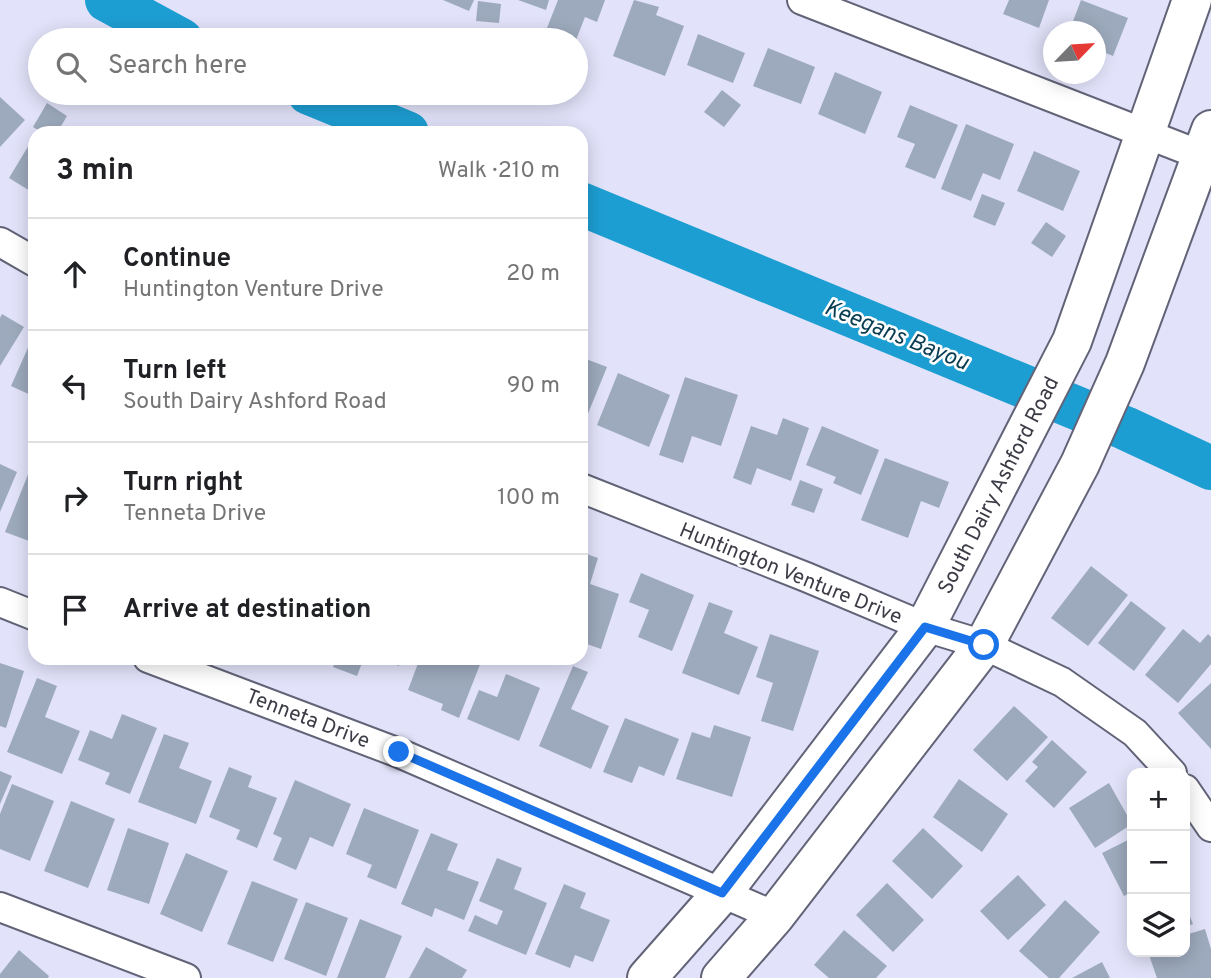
<!DOCTYPE html>
<html lang="en">
<head>
<meta charset="utf-8">
<style>
	:root { --surface:#fff; --page:#f6f6f6; --text:#202124; --muted:#757577; --line:#e0e0e0 }
	body { margin:0; font-family:Overpass,sans-serif; background:var(--page); color:var(--text) }
	.controls { position:absolute; right:21px; bottom:21px; display:grid; overflow:hidden; border-radius:14px; box-shadow:0 4px 18px #0003 }
	.controls button { width:63px; height:63px; display:grid; place-items:center; padding:0; border:0; border-bottom:2px solid var(--line); background:var(--surface); color:var(--text); font:35px sans-serif }
	.compass { position:absolute; left:1043px; top:21px; width:63px; height:63px; border-radius:50%; background:var(--surface); box-shadow:0 4px 18px #0003; rotate:65deg }
	.stop { position:absolute; width:21px; height:21px; margin:-16px; border:5px solid #1a73e8; border-radius:50%; background:#fff }
	.stop.end { background:#1a73e8; border-color:#fff; box-shadow:0 2px 7px #0008 }
	.list { margin:0; padding:0; list-style:none }
	h2 { display:flex; justify-content:space-between; align-items:center; height:91px; margin:0; padding:0 28px; font-size:30px }
	h2 small { font-size:23px; font-weight:400; color:var(--muted) }
	.list li { display:grid; grid-template-columns:46px 1fr auto; gap:21px; align-items:center; box-sizing:border-box; height:112px; padding:0 28px; border-top:2px solid var(--line) }
	.list b { display:block; font-size:26px; white-space:nowrap }
	.list p { margin:0; font-size:23px; white-space:nowrap; color:var(--muted) }
	.list em { font-size:23px; font-style:normal; color:var(--muted) }
	.icon { flex:none; width:38px; height:38px; fill:none; stroke:currentColor; stroke-width:2; stroke-linecap:round; stroke-linejoin:round }
	.map { position:relative; flex:none; width:1211px; height:978px; overflow:hidden }
	.search { position:absolute; background:var(--surface); box-shadow:0 4px 18px #0003; left:28px; top:28px; width:560px; height:77px; display:flex; align-items:center; gap:18px; box-sizing:border-box; padding:0 24px; border-radius:38px; color:var(--muted); font-size:26px }
	.panel { position:absolute; background:var(--surface); box-shadow:0 4px 18px #0003; left:28px; top:126px; width:560px; height:539px; border-radius:21px }
	.map>svg:first-child { display:block }
	.lines { fill:none; stroke-linecap:round; stroke-linejoin:round }
	.river { stroke:#1d9ed2; stroke-width:44 }
	.building { fill:#9daabd }
	.minor-casing { stroke:#626377; stroke-width:32 }
	.secondary-casing { stroke:#626377; stroke-width:42 }
	.minor { stroke:#fff; stroke-width:28 }
	.secondary { stroke:#fff; stroke-width:38 }
	.route { stroke:#1a73e8; stroke-width:9 }
	.labels { text-anchor:middle; stroke-width:5; stroke-linejoin:round; paint-order:stroke }
	.street-label { font-size:21px; fill:#3b3c45; stroke:#fff }
	.water-label { font-size:23px; font-style:italic; fill:#0a3d52; stroke:#fff }
</style>
</head>
<body>
<div class="map">
<svg width="1211" height="978" viewBox="0 0 1211 978">
	<rect width="100%" height="100%" fill="#e2e3fa"/>
	<g class="lines">
		<path class="river" d="M107,0L181,40
			M309,93L407,133
			M581,204L1125,428L1211,468"/>
	</g>
	<path class="building" d="M443,0H474L469,11Z
		M518,0H549L546,10Z
		M558,0H605L597,22L585,17L576,40L547,28Z
		M634,0L659,7L656,15L684,26L665,76L613,56Z
		M1009,0H1049L1039,28L1003,14Z
		M1081,0L1128,18L1113,56L1096,49V32H1069Z
		M478,1L501,4L499,23L476,21Z
		M698,34L745,53L733,83L687,65Z
		M768,48L815,67L801,104L753,86Z
		M835,72L882,92L865,134L818,114Z
		M722,90L741,105L724,127L704,112Z
		M0,97L25,120L0,147Z
		M47,103L67,116L57,133H36L38,130L33,127Z
		M910,105L958,125L935,179L905,167L915,144L897,137Z
		M966,124L1014,144L1000,180L983,173L971,201L941,189Z
		M35,135V194L9,178Z
		M1034,151L1080,171L1063,211L1017,191Z
		M982,194L1005,203L995,226L973,217Z
		M1046,222L1066,236L1052,257L1031,243Z
		M2,314L24,327L0,366V318Z
		M35,332V397L11,386Z
		M581,357L607,367L585,421L581,419Z
		M618,373L670,395L649,447L597,425Z
		M685,377L738,395L721,446L692,436L683,463L659,455Z
		M783,418L809,428L791,481L757,468L751,485L733,478L751,426L777,435Z
		M822,426L879,450L861,495L833,483L836,477L806,465Z
		M35,457V525L29,541L5,532Z
		M885,458L949,482L939,508L921,501L908,538L861,520Z
		M0,464L17,472L0,512Z
		M800,480L823,489L814,513L791,505Z
		M581,552L598,558L590,584L619,594L601,649L581,642Z
		M1091,566L1128,595L1088,646L1051,618Z
		M641,573L694,595L672,651L638,637L649,610L629,602Z
		M1131,601L1166,628L1134,671L1098,643Z
		M709,602L733,611L724,633L758,647L739,695L682,673Z
		M1183,629L1200,643L1208,634L1211,637V664L1178,703L1145,675Z
		M770,634L819,651L793,731L761,721L773,683L756,677Z
		M337,658H364L357,676L333,667Z
		M380,658H402L399,666Z
		M420,658H471L481,662L459,718L441,710L443,704L408,690Z
		M0,663L24,671L6,728L0,726Z
		M573,666L588,672L571,709L609,726L591,769L539,746Z
		M506,674L540,688L519,741L467,719L479,690L497,697Z
		M37,678L57,686L45,717L80,731L62,774L7,752Z
		M1211,683V749L1178,713Z
		M1014,706L1048,737L1007,781L973,750Z
		M122,714L157,728L130,794L105,784L110,773L78,760L90,730L112,739Z
		M625,718L679,739L664,776L639,766L632,783L603,772Z
		M714,725L751,737L732,797L676,779L692,732L710,738Z
		M164,734L189,743L179,768L212,781L196,824L138,802Z
		M1052,740L1087,772L1054,808L1025,781L1038,767L1032,762Z
		M229,767L252,776L248,787L277,798L257,848L236,839L240,830L209,817Z
		M0,771L12,776L0,804Z
		M959,779L1008,814L982,852L933,817Z
		M295,780L351,804L333,847L310,837L296,870L273,860L282,838L273,834Z
		M1109,783L1132,824L1095,848L1069,808Z
		M12,784L54,801L30,861L0,849V814Z
		M71,801L115,819L88,888L44,871Z
		M364,808L419,830L396,889L367,877L372,865L346,854Z
		M128,828L169,843L149,904L107,890Z
		M923,828L963,866L932,899L892,861Z
		M431,833L458,844L447,870L479,882L464,920L435,908L432,917L401,904Z
		M1132,838V892L1124,896L1102,853Z
		M186,853L228,871L202,932L160,914Z
		M497,858L522,868L514,889L547,903L526,955L468,931L475,915L497,925L503,911L479,901Z
		M1018,875L1046,905L1008,940L980,911Z
		M252,881L298,899L273,962L227,944Z
		M887,883L924,920L893,952L856,915Z
		M564,884L586,893L580,908L610,920L593,962L575,955L570,968L535,954Z
		M1065,900L1100,932L1059,978H1049L1019,951Z
		M306,902L348,918L326,976L284,959Z
		M1185,904L1193,924L1185,927Z
		M360,919L402,936L385,978H337Z
		M1205,929L1211,949V978H1157L1148,952H1185V935Z
		M844,930L887,966L876,978H829L814,965Z
		M426,947L467,970L462,978H409Z
		M19,950L49,976L48,978H0V974Z
		M1102,962L1110,978H1072Z"/>
	<g class="lines">
		<g class="minor-casing">
			<path id="minor" d="M802,0L1203,156
				M0,242L35,262
				M581,488L806,577L925,627L984,645L1062,682L1135,733L1172,773
				M0,602L35,616
				M148,658L399,753L775,916
				M1185,789L1211,827
				M0,907L186,978"/>
		</g>
		<g class="secondary-casing">
			<path id="secondary" d="M647,978L722,893L925,627L1072,341L1192,0
				M721,978L775,916L984,645L1080,464L1125,363L1211,130"/>
		</g>
		<use href="#minor" class="minor"/>
		<use href="#secondary" class="secondary"/>
	</g>
	<g class="lines">
		<path class="route" d="M399,752L722,893L925,627L984,645"/>
	</g>
	<g class="labels">
		<g class="street-label">
			<text transform="translate(998 485) rotate(-63)" y="7">South Dairy Ashford Road</text>
			<text transform="translate(791 573) rotate(22)" y="7">Huntington Venture Drive</text>
			<text transform="translate(308 718) rotate(21)" y="7">Tenneta Drive</text>
		</g>
		<g class="water-label">
			<text transform="translate(897 334) rotate(22)" y="8">Keegans Bayou</text>
		</g>
	</g>
</svg>
<div class="controls">
<button>+</button>
<button>−</button>
<button><svg class="icon" aria-label="layers" viewBox="0 0 24 24"><path d="M12 4l9 5-9 5-9-5zM3 14l9 5 9-5"/></svg></button>
</div>
<svg class="compass" viewBox="-18 -18 36 36"><path d="M0-13l5 13h-10z" fill="#e53935"/><path d="M0 13l5-13h-10z" fill="#757577"/></svg>
<div class="stop" style="left:984px;top:645px"></div>
<div class="stop end" style="left:399px;top:752px"></div>
<div class="search"><svg class="icon" aria-label="search" viewBox="0 0 24 24"><circle cx="10" cy="10" r="6"/><path d="M15 15l6 6"/></svg>Search here</div>
<section class="panel">
<h2>3 min<small>Walk · 210 m</small></h2>
<ul class="list">
<li><svg class="icon" aria-label="ahead" viewBox="0 0 24 24"><path d="M12 20V5M6 11l6-6 6 6"/></svg><div><b>Continue</b><p>Huntington Venture Drive</p></div><em>20 m</em></li>
<li><svg class="icon" aria-label="left" viewBox="0 0 24 24"><path d="M17 20v-9H6M10 6l-5 5 5 5"/></svg><div><b>Turn left</b><p>South Dairy Ashford Road</p></div><em>90 m</em></li>
<li><svg class="icon" aria-label="right" viewBox="0 0 24 24"><path d="M7 20v-9h11M14 6l5 5-5 5"/></svg><div><b>Turn right</b><p>Tenneta Drive</p></div><em>100 m</em></li>
<li><svg class="icon" aria-label="arrive" viewBox="0 0 24 24"><path d="M6 21V4h12l-3 4 3 4H6"/></svg><div><b>Arrive at destination</b></div></li>
</ul>
</section>
</div>
</body>
</html>
